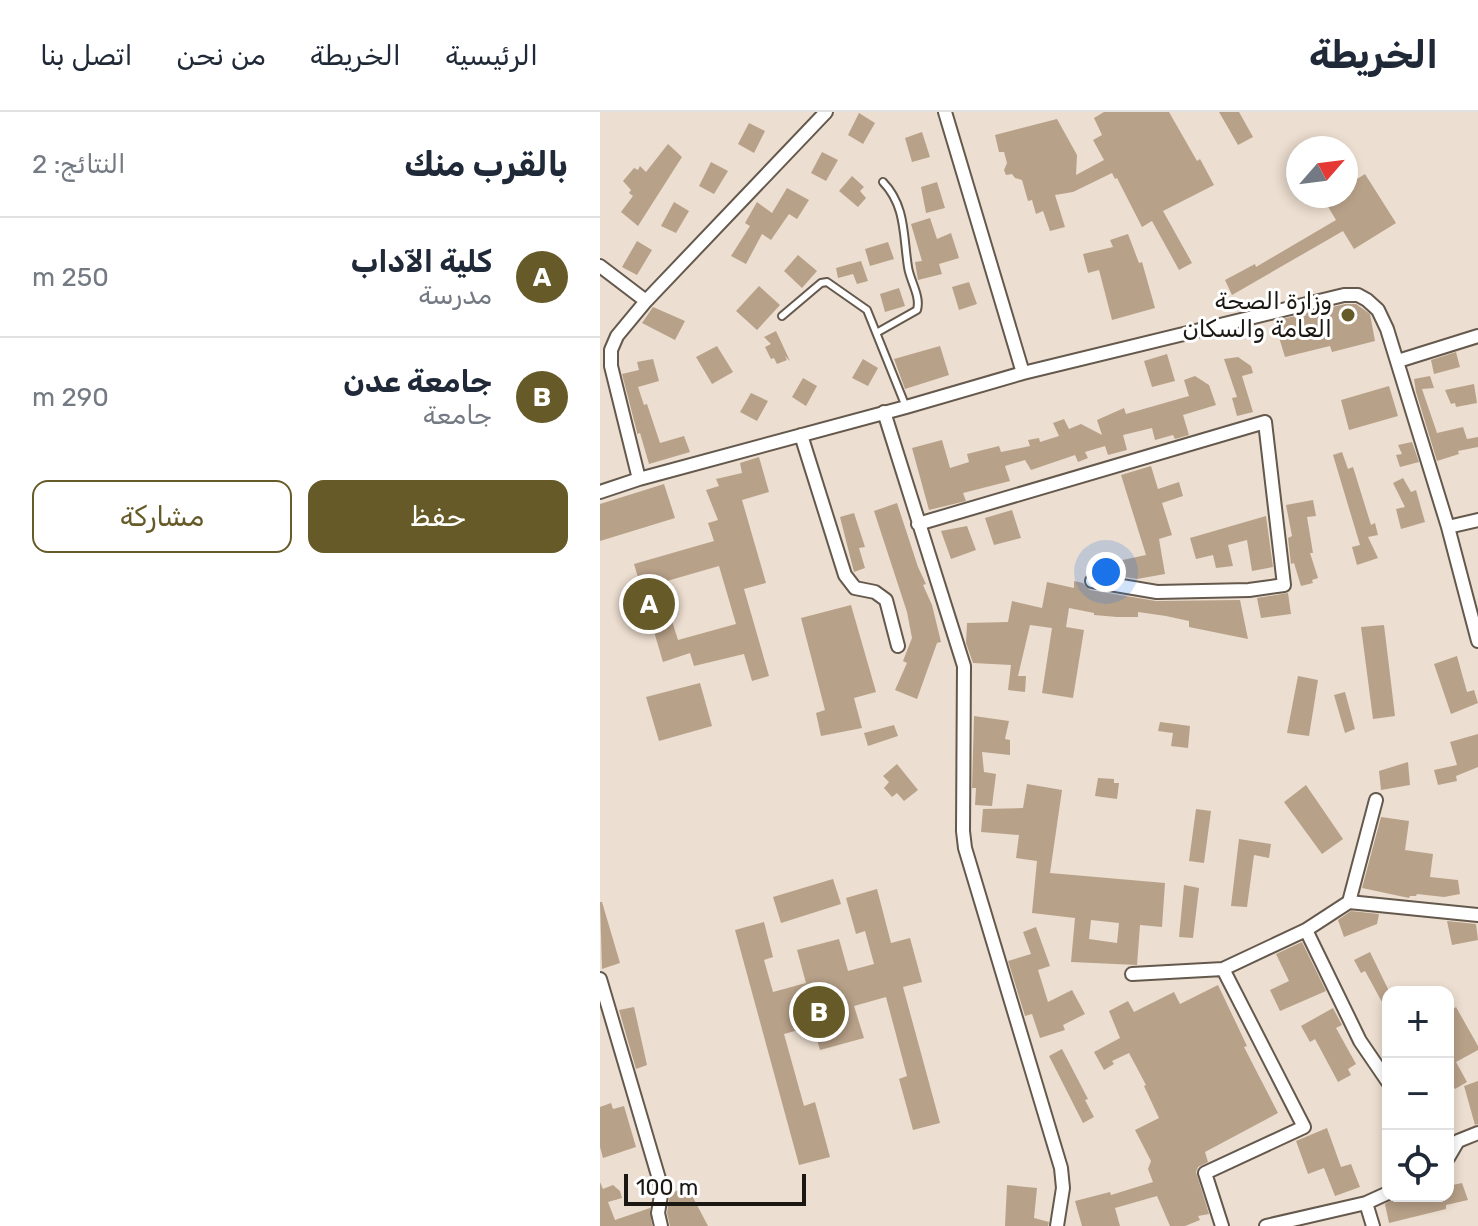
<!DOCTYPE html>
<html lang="ar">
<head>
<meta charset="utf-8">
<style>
	:root { --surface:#fff; --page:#f6f6f7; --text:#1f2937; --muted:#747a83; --line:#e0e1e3; --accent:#665b28 }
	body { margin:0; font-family:Rubik,"Noto Naskh Arabic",sans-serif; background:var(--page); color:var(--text); direction:rtl }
	.controls { position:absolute; right:24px; bottom:24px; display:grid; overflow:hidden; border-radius:16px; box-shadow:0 4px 12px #0003 }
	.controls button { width:72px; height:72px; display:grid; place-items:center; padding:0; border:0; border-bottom:2px solid var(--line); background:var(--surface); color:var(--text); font:40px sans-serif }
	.compass { position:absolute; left:686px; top:24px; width:72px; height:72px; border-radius:50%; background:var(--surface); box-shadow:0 4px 12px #0003; rotate:62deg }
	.scale { position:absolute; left:24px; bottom:20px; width:182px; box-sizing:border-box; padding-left:8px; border:4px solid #1b1712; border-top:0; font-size:22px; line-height:28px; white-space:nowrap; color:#1b1712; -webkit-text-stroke:6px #fff; paint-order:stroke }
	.you { position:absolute; left:506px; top:460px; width:28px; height:28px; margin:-20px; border:6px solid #fff; border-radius:50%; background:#1a73e8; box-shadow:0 0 0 12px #1a73e833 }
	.badge { display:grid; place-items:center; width:52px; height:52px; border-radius:50%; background:var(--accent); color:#fff; font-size:26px; font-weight:700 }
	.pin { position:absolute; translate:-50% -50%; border:4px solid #fff; box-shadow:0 2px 8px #0006 }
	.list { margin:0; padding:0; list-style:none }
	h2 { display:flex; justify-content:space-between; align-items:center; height:104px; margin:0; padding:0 32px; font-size:34px }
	h2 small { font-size:26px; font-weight:400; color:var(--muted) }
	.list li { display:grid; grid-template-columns:52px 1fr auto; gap:24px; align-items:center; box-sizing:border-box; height:120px; padding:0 32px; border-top:2px solid var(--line) }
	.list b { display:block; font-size:30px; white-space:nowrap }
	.list p { margin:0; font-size:26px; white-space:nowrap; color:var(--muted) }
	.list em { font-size:26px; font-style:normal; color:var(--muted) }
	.actions { display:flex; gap:16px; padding:24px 32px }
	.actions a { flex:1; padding:18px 0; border:2px solid var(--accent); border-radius:16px; text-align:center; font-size:28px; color:var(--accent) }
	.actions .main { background:var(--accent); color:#fff }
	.icon { flex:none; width:44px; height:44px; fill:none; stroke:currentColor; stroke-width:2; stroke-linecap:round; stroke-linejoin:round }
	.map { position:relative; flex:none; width:878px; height:1114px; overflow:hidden; direction:ltr }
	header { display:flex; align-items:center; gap:48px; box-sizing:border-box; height:112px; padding:0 40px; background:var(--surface); border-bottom:2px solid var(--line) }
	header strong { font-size:38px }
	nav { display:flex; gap:44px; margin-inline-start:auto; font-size:28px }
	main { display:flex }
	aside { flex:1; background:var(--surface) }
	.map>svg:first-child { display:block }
	.building { fill:#b8a189; fill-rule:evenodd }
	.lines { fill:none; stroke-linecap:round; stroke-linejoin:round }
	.lane-casing { stroke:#64594c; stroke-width:10 }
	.street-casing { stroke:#64594c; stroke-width:16 }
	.lane { stroke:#fff; stroke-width:6 }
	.street { stroke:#fff; stroke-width:12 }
	.poi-dot { fill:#665b28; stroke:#fff; stroke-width:3 }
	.labels { text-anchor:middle; stroke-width:6; stroke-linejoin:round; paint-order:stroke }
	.poi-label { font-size:24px; fill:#1b1712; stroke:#fff; text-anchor:end }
</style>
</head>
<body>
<header>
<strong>الخريطة</strong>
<nav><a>الرئيسية</a><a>الخريطة</a><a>من نحن</a><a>اتصل بنا</a></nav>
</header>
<main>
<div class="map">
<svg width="878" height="1114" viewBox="0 0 878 1114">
	<rect width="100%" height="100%" fill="#ecded0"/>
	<path class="building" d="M504,0H569L597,49L600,47L614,73L563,99L592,151L579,158L552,109L542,115L517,66L515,67L512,61L473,80L455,83L465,115L450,119L443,99L436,102L432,88L428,89L422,68L415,66L412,62L406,63L404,58L407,51L404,40H399L395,23L457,7L477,43L476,63L504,48L493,28L502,23L494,6Z
		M619,0H639L653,25L638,33Z
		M259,1L275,11L263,32L248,23Z
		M149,11L165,19L154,41L138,32Z
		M322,20L330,45L312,50L305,26Z
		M68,32L82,45L38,114L21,100L33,84L29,81L31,78L23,69L34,56L38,58L40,54L46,60Z
		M222,40L238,48L226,69L211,61Z
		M111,50L128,59L114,82L99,74Z
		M765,62L796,111L754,137L743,119L632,183L625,168L655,152L656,155L736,108L724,88L730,84H746V74Z
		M252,64L264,75L260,79L266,86L258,95L239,79Z
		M337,70L345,96L326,101L321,75Z
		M187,76L209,88L197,107L189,102L171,128L162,122L146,152L131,144L150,114L145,111L157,90L172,101Z
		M74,90L89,99L76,121L61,114Z
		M330,106L337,127L351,121L359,146L339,152L342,162L318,168L315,150L322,149L311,112Z
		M528,122L539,151L542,150L555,196L512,208L499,158L488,161L483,142L513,135L510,128Z
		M37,129L52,138L37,163L22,155Z
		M288,130L294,147L270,154L265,137Z
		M198,143L217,159L202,176L184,159Z
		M261,149L268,169L257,172L253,162L238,166L236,156Z
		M369,170L377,192L359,198L352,175Z
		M159,174L180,193L157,218L136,199Z
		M299,176L305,194L285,200L280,182Z
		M745,192H756L770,202L775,229L732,240L730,234L685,245L674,209Z
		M53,195L85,209L75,228L42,211Z
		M176,219L190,249L185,244L187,248L177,252L174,246L171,247L165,235L171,232L164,225Z
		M117,234L133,260L112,272L96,245Z
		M340,234L349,263L305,277L294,247Z
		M856,240L860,255L834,262L831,248Z
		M567,242L575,269L552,275L544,249Z
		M638,245L651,254L653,261L642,264L653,300L637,304L632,286L637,285L624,247Z
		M53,247L59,269L38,275L44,293L47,292L60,331L84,324L90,340L49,352L40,321L37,322V320L22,262L39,258L37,250Z
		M263,247L278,256L268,274L252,266Z
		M595,264L609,273L616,293L583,303L589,323L575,327L573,323L555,328L552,316L523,323L527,338L508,343L505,334L485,340L488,346L478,350L475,343L431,358L425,348L405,354L410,369L363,381L366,389L329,398L312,336L342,328L350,356L369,350L367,342L399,334L401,340L430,334L428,328L439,326L440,330L459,324L453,311L464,307L469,317L481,312L502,323L497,308L524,296L526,302L589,284L584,268Z
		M830,264L834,276L822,277L837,321L863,315L867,327L878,325V335L858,339L859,342L837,349L816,280L814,267Z
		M203,266L217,274L206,294L192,285Z
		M874,272L877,291L856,295L855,291L851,292L845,278Z
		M789,274L798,304L749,318L741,288Z
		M151,281L168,289L157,309L140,300Z
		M812,330L819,350L800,355L796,343L802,342L798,333Z
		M742,340L748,357L753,355L771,413L775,411L778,423L768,425L778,446L757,453L752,435L760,433L733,343Z
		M159,345L169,380L142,388L166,471L144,477L169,564L152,569L144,542L94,554L90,541L63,550L34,452L114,429L108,411L118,408L106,378L119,374L116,367L142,361L140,351ZM119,454L136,512L78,528L60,471Z
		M551,354L558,377L579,370L583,384L562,391L572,423L559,427L565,462L537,467L507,462L504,452L546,443L521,363Z
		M803,366L811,380L816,378L825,410L801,417L796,397L805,395L793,371Z
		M64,372L75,406L0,429V392Z
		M713,388L716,404L707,405L713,441H710L718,466L712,468L713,471L701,474L694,451L691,452L688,426L692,424L686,393Z
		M297,391L318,455L326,472L323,473L332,493L341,530L337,531L317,587L295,578L307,551L303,549L312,526L307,500L274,399Z
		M412,398L421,426L394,433L385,406Z
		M254,401L265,435L259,436L265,456L254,460L240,405Z
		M666,404L673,455L652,459L647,428L628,433L633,454L616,456L613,443L596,447L590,426Z
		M367,414L376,438L351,447L341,419Z
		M474,469L483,471L490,478L556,489L640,488L648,527L589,515V509L566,504L538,500V505H517L494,503V501L469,496L466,515L484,518L473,586L442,581L452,516L430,513L418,564H426L425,580L408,578L411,553L373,551L366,531L367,511L408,510L412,489L442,496L447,470L474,476Z
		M688,481L691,502L661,506L657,486Z
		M251,493L276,580L254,586L262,616L221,624L216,601L225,598L201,506Z
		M784,513L795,604L773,607L761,515Z
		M857,544L867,580L874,578L878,591L851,602L834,552Z
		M698,564L718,568L709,624L687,621Z
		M100,571L112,614L59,629L46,585Z
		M745,580L755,617L745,621L734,583Z
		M374,604L409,609L405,627L410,628V643L382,640L384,660L396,662L392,694L375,693L376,676H372Z
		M560,610L590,614L588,636L571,634L573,621L558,619Z
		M294,613L298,624L268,634L264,621Z
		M878,622V655L856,664L857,669L838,673L834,658L857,653L850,630Z
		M808,650L810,673L781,678L779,659Z
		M297,652L318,678L304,689L297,681L292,685L284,676L289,670L283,664Z
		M498,666L514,667V671H519L517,687L495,684Z
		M427,672L462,678L450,761L565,771L562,815L540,813L537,853L471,850L475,806L432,801L437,749L416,746L419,723L381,720L383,697L423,696ZM491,808L519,811L517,831L489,827Z
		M706,673L743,727L722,742L684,690Z
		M596,697L611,699L604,751L589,749Z
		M781,705L809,709L805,738L833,742L830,765L858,768L860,782L844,785L817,782L816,784H810L809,786L762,776Z
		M639,727L671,732L669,746L654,743L647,795L631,794Z
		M233,767L241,792L181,811L173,785Z
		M584,773L599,776L593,826L579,825Z
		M277,777L291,831L310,826L322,870L303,875L340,1011L313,1018L299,967L307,964L286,885L254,894L264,926L220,938L213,914L184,922L204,994L215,990L230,1045L199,1053L135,818L164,810L173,845L164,848L173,880L206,871L197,838L239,827L248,859L274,852L265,819L256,822L246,786Z
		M0,790H2L20,851L2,857Z
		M751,799L779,802L777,812L744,825L738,808Z
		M847,809L876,812L878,828L852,833Z
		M436,815L450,854L438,858L448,890L472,878L485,902L463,913L465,918L440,926L432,902L425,904L408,849L431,842L423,820Z
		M702,830L726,879L680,899L670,878L689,869L676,842Z
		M770,840L788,877V901L765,859L761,861L754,848Z
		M618,873L647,934L644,935L678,1001L605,1040L608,1050L598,1055L596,1060L609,1102L598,1104L600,1108L585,1114H570L557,1084L515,1096L520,1114H482L475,1089L510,1080L511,1083L553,1070L548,1057L551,1049L535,1018L559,1006L544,974L546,973L529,941L512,949L514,952L504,958L494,940L520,926L509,899L528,889L534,900L574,880L580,892Z
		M34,895L47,953L36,957L19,898Z
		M856,895L878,934V938L856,950L867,970L855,977L848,964V900Z
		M733,896L742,913L736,916L756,952L748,957L751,963L738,970L715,927L710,930L701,914Z
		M462,937L488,987L485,988L494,1005L483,1011L449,944Z
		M878,969V1012L875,1013L864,974Z
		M11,991L13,997L24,994L36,1035L3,1046L0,1035V995Z
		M727,1016L741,1055L751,1052L760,1075L735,1084L724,1056L708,1062L696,1029Z
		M0,1070L3,1077L13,1073L20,1079L22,1086L8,1090L15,1108L50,1096L52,1114H0Z
		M862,1071L868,1088L846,1093V1097L789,1111L785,1092L795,1086L848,1084V1074Z
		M407,1073L437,1076L434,1106L449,1110L448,1114H405Z
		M87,1074L108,1114H70L67,1101L70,1082Z"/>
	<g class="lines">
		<g class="lane-casing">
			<path id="lane" d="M182,204L221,171L227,170L267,198L306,295
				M278,220L317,198C321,184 310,169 308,155C303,123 306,94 283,70"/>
		</g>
		<g class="street-casing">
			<path id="street" d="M345,0L423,261
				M0,154L46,189
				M798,249L878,224
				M284,300L364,554L363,719L365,736L461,1056L463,1076L457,1114
				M201,323L245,463L255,476L275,480L286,488L298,534
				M39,367L11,254V238L17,224L46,189L226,0
				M0,380L39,367L306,295L423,261L744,183H758L767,188L778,198L787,217L848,415L878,529
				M318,412L665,310L684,473L649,478L557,480L492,469
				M848,415L878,408
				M749,790L878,803
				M706,818L760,929L788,970
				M532,862L623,857L706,818L749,790L776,688
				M0,867L62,1077L58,1101L61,1114
				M848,1046L858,1029L878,1021
				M766,1091L773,1114
				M622,1114L605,1061L704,1015L623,857
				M666,1114L766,1091L788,1081"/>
		</g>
		<use href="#lane" class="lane"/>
		<use href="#street" class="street"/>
	</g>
	<circle class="poi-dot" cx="748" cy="203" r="8"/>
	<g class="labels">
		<g class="poi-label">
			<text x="732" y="197">وزارة الصحة<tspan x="732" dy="28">العامة والسكان</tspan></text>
		</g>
	</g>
</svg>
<div class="controls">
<button>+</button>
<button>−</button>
<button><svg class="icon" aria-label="locate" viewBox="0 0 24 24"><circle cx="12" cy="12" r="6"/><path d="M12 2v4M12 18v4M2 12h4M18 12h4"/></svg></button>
</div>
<svg class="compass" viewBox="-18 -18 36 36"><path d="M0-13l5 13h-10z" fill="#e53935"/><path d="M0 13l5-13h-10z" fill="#747a83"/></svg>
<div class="scale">100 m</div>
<div class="you"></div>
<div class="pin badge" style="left:49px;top:492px">A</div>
<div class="pin badge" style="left:219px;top:900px">B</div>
</div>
<aside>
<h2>بالقرب منك<small>النتائج: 2</small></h2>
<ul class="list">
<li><span class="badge">A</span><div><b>كلية الآداب</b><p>مدرسة</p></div><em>250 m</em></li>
<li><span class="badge">B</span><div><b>جامعة عدن</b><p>جامعة</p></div><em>290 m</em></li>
</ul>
<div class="actions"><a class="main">حفظ</a><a>مشاركة</a></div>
</aside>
</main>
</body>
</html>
